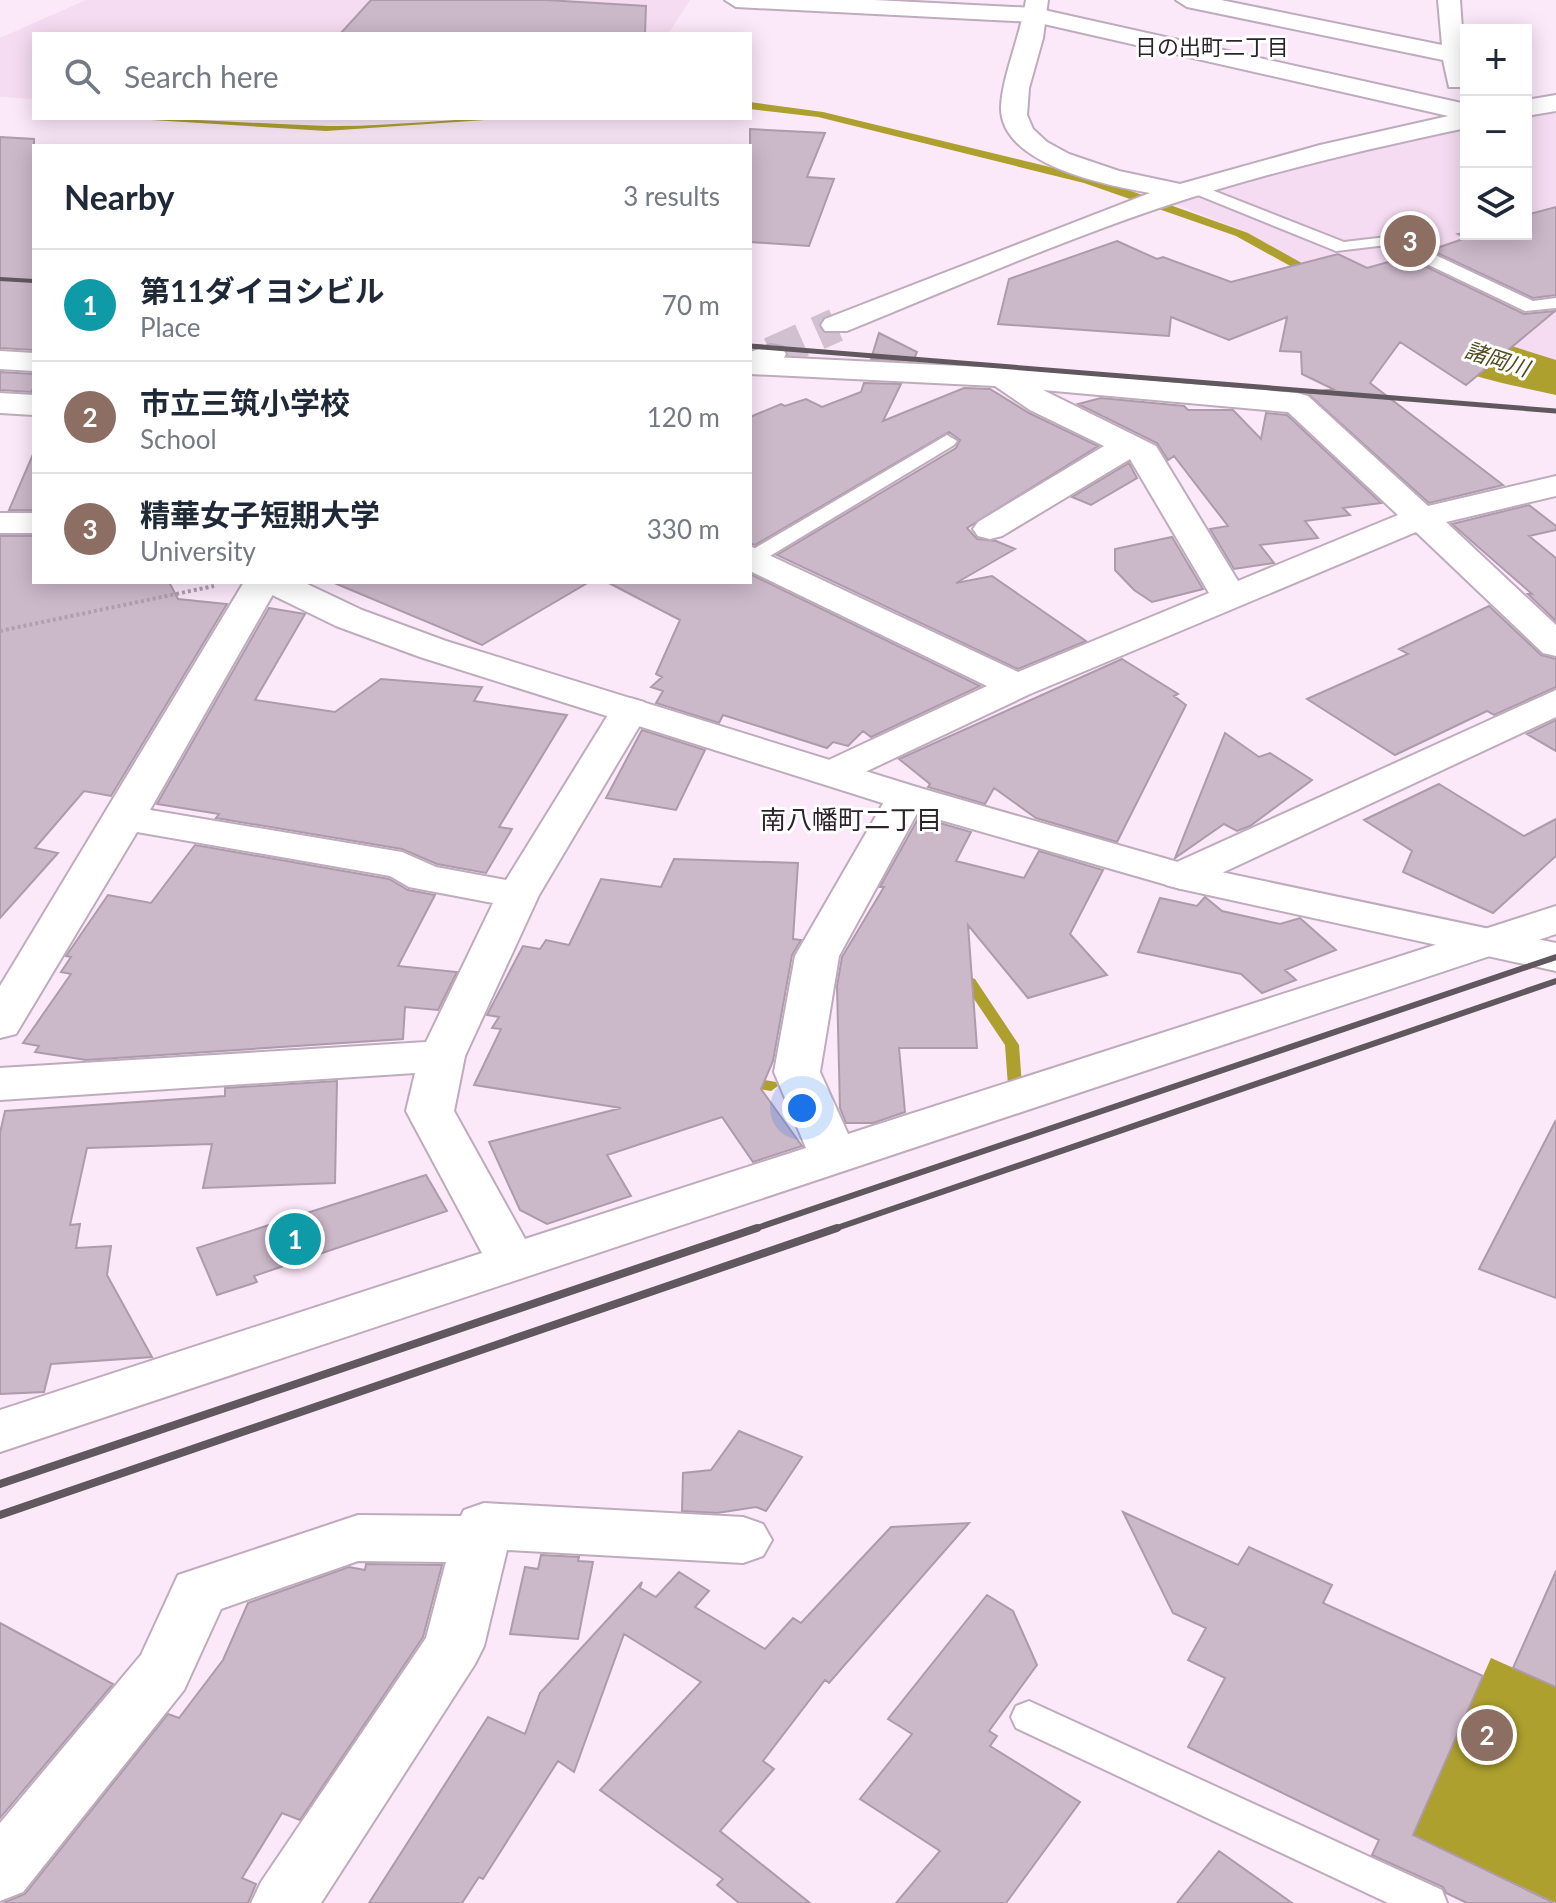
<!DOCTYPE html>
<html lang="en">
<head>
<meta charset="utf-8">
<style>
	:root { --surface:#fff; --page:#f6f6f7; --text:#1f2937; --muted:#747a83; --line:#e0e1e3; --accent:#807619 }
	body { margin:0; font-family:Lato,"Noto Sans JP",sans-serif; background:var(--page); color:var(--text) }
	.controls { position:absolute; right:24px; top:24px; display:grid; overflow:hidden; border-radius:0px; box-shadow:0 4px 20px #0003 }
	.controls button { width:72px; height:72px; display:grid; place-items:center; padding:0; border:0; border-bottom:2px solid var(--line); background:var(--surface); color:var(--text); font:40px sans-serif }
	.you { position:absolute; left:802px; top:1108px; width:28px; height:28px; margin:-20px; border:6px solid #fff; border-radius:50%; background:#1a73e8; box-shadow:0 0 0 12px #1a73e833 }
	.badge { display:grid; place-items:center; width:52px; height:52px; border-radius:50%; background:var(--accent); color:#fff; font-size:26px; font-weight:700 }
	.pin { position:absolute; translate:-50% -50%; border:4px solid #fff; box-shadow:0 2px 8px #0006 }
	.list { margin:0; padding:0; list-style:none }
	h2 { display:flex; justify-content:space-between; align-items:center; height:104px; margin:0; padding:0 32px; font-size:34px }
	h2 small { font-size:26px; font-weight:400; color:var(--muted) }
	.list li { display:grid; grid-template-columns:52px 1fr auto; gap:24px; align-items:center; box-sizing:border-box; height:112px; padding:0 32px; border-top:2px solid var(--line) }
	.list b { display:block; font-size:30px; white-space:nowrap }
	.list p { margin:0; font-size:26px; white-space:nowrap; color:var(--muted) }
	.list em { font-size:26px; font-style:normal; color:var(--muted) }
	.icon { flex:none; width:44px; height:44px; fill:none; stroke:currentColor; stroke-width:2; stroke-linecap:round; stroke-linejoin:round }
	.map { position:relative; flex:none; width:1556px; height:1903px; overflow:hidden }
	.search { position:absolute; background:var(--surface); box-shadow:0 4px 20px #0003; left:32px; top:32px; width:720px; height:88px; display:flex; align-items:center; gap:20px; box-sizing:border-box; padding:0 28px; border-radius:0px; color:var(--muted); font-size:30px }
	.panel { position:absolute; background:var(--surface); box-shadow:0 4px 20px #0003; left:32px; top:144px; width:720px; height:440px; border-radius:0px }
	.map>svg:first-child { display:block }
	.built { fill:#f6dcf2 }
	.water { fill:#ada02f }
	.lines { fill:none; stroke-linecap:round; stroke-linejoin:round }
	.stream { fill:#ada02f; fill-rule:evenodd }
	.river { fill:#ada02f; fill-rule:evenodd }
	.building { fill:#cbb8c9; stroke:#ad9bab; stroke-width:2 }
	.tertiary-tunnel { stroke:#d1c1d0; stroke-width:34; stroke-dasharray:34 17; stroke-linecap:butt }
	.service-casing { stroke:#beacbc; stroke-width:4 }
	.minor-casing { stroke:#beacbc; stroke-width:4 }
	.tertiary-casing { stroke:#beacbc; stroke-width:4 }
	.path { stroke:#afa0ad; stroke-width:4; stroke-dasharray:3 3; stroke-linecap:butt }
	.service { fill:#fff; fill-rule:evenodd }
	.minor { fill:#fff; fill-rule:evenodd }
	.tertiary { fill:#fff; fill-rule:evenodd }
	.rail-far3 { stroke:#61575f; stroke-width:4 }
	.rail-far2 { stroke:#61575f; stroke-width:5 }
	.rail-far1 { stroke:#61575f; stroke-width:6 }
	.rail { stroke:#61575f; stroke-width:8 }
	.labels { text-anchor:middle; stroke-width:6; stroke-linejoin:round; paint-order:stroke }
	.far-neighbourhood-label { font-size:22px; fill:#2b242a; stroke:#fff }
	.far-water-label { font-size:22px; font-style:italic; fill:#524d20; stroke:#fff }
	.neighbourhood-label { font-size:26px; fill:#2b242a; stroke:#fff }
</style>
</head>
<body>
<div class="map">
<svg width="1556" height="1903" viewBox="0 0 1556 1903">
	<rect width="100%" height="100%" fill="#fbe8f9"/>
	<path class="built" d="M86,0H690L668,34H34V99L0,97V38Z
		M1556,110V369L1534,366L1453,341L1377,305L1248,233L1175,204L1404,138L1466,126V234H1526V116Z"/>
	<path class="water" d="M750,102L823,112L1095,178L1248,233L1377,305L1366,308L1236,236L1084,183L818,117L750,109Z
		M119,118C189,118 258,124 328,126C389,127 451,118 513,118L326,131Z
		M1491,1658L1556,1687V1903L1413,1835Z"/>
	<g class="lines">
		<path class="stream" d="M970,977L975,979L1019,1045L1022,1086L1020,1090H1010L1008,1086L1005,1045L966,987L955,988L948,983L955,978Z
			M747,1077L776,1082L778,1086L771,1091L742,1086L740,1082L742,1078Z"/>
		<path class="river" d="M1438,323L1556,360V395C1518,386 1432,372 1410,340L1418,328Z"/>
	</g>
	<path class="building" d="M371,0H546L646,6L645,34H340Z
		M750,129L825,133L807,177L834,179L809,246L750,242Z
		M0,137L34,139V350L0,348Z
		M1556,207V295L1533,298L1431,250L1466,238L1458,234L1466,232L1526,234V215Z
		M1117,241L1157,259L1163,257L1231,282L1338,254L1367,268L1406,257L1524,314L1555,311L1466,385L1400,342L1370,383L1503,485L1429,503L1307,393L1333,389L1302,374L1301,352L1280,351L1287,317L1229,340L1171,317L1169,336L998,324L1009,279Z
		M879,333L917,352L913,361L871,359Z
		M0,372L34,374V387L31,392L0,390Z
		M864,383L901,384L883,421L964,388L990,389L1029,413L1098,446L967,528L977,539L996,541L1015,549L956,583L992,576L1086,641L1018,669L777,555L956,448L960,440L949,432L755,545L750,543V417L781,404L785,406L806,399L822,407L861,392Z
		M1101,398L1184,406L1188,410H1233L1261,439L1266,413L1287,415L1381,503L1343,508L1350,515L1305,521L1318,538L1260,545L1274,563L1234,569L1210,529L1228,526L1174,456L1168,460L1157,443L1078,404Z
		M34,452V510H9Z
		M1129,463L1137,478L1091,505L1072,497Z
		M1529,505L1556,526V530L1529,536L1556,558V621L1528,594H1532L1452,524Z
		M0,536H34V582H169L178,599L227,604L111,796L84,791L35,848L58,853L0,918Z
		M1172,537L1203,589L1152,602L1134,590L1115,570V549Z
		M750,574L980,686L871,737L863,731L848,746L833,742L827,748L723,715L719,723L656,703L663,691L651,687L662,677L656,674L680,620L607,582H750Z
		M332,582H589L482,645Z
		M1489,606L1541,655L1556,659V687L1494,715L1487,711L1395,755L1307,699L1408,654L1399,649Z
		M269,608L305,614L255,700L335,712L381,679L482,687L474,701L567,715L499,827L512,829L486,873L437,864L402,849L216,818L219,814L157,804Z
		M1122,659L1178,694L1174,696L1186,705L1117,842L1036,818L994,788L985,804L928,787L930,784L899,759Z
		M1556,720V751L1527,734Z
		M642,730L705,750L676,810L606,798Z
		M1225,733L1259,757L1270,753L1312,780L1250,826L1237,831L1224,824L1175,858Z
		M1439,784L1524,836L1556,819V856L1493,913L1403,872L1412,851L1364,820Z
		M919,817L971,832L956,861L1024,878L1039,851L1103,870L1070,934L1107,975L1028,998L968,925L977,1048H899L905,1112L873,1123H846L840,1108L837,986L842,957L884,887H880Z
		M195,845L389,879L408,890L435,895L398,966L457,972L438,1010L405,1007L403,1039L86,1060L35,1052L39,1046L23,1043L71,974L61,972L71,957L66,956L108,895L151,903Z
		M674,859L798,863L793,939L801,940L792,955L773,1061L761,1089L802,1146L753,1162L722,1117L607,1155L631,1196L547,1224L520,1210L489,1142L621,1108L474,1085L501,1029L492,1028L499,1017L487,1015L523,946L540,949L546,940L569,945L601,879L661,887Z
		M1205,897L1222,911L1280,924L1300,918L1336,950L1285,970L1296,980L1262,993L1241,974L1138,952L1160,898L1197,906Z
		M337,1081L335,1183L203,1188L212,1144L87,1148L70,1225L80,1224L76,1248L111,1246L107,1275L152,1357L51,1364L44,1392L0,1394V1133L5,1111L225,1096V1088Z
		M1556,1120V1298L1479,1269Z
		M426,1175L447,1211L254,1276L257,1282L217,1295L197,1248Z
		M739,1431L802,1457L766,1511L756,1507L717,1513L682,1511L683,1473L711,1470Z
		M1123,1512L1238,1565L1249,1547L1332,1585L1323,1603L1483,1676L1413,1835L1554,1903H1467L1446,1893L1443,1887L1372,1855L1379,1840L1188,1747L1225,1678L1188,1660L1206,1628L1173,1613Z
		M969,1523L829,1683L825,1680L763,1761L774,1769L720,1831L810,1903H739L717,1885L723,1879L600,1790L701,1682L624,1634L574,1772L558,1761L483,1879L479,1877L462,1903H369L488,1717L525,1734L540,1693L642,1582L640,1588L656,1597L679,1572L709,1591L695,1607L765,1649L793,1618L801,1623L891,1527Z
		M541,1555L579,1557L578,1561L593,1562L578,1639L510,1634L525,1567L538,1569Z
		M366,1564L442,1565L423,1637L300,1820L282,1813L242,1878L256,1884L248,1903H3L25,1894L168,1714L179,1718L223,1660L248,1603L349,1567L365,1570Z
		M1556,1571V1687L1513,1668Z
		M987,1595L1013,1611L1037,1665L989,1731L997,1736L990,1746L1080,1802L1006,1903H896L940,1851L860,1799L912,1734L888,1719Z
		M0,1623L113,1684L0,1818Z
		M1219,1851L1292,1903H1177Z"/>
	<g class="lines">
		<path class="tertiary-tunnel" d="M771,354L836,325"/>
		<g class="service-casing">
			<path id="service" d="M1194,183L1344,242L1395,236L1533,301L1556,298V308L1525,311L1387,245L1336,251L1188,191V185Z
				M947,435L957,441L954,445L760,562L750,564V551Z
				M1029,1701L1442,1890L1447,1903H1388L1016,1728L1011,1717L1016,1706Z"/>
		</g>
		<g class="minor-casing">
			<path id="minor" d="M725,0H874L1035,8L1466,104V120L1035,22L736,7Z
				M1176,0H1221L1442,45L1438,0H1460L1466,87H1449L1443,60L1187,7Z
				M0,351L34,353V371L0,369Z
				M750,356L1003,368L1297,393L1308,396L1428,506L1556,476V496L1446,522L1556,625V656L1543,653L1416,532L1030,694L846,781L832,785L818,781L812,773L818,765L987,686L750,571V546L1018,672L1209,593L1130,459L1002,536L990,539L978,536L973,529L978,522L1104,446L1030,410L995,386L750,374ZM1043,390L1288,412L1398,515L1238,581L1156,446Z
				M0,393L34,395V415L0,413Z
				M244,582H280L150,810L402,852L436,867L506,880L616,702L630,698L644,702L649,710L539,895L465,1056L454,1111L525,1239L806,1148L774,1072L795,956L892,788L906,785L920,788L926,797L839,956L820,1072L848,1134L1556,906V934L0,1452V1410L482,1253L406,1111L415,1073L0,1100V1068L426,1042L493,903L409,887L390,876L137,832L16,1034L0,1038V986Z
				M1556,690V717L1196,885L1181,889L1166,885L1160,876L1166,867Z
				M484,1503L743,1517L763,1524L772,1540L763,1556L743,1563L507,1550L484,1646L475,1664L321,1903H251L261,1882L426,1638L446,1562L358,1561L221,1609L184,1690L23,1892L0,1901V1823L141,1655L178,1575L358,1515L461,1516L464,1510Z"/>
		</g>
		<g class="tertiary-casing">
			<path id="tertiary" d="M1026,0H1048L1043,38L1029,88L1027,115L1033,129L1047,142L1069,154L1119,171L1180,184L1320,145L1466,112V128C1362,150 1260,174 1159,208C1053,244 950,289 847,331H825L821,325L825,319L1150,193C1107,185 1000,165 1001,107C1002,77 1021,34 1026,0Z
				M1556,95V111L1526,116V100Z
				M771,345L782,347L786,354L782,361L750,373V352Z
				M0,513H34V533H0Z
				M257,582H303L362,610L446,641L920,788L1188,865L1556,943V971L1181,889L892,806L420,657L336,626L262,590Z"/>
		</g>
		<path class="path" d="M0,631L214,586"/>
		<use href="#service" class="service"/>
		<use href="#minor" class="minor"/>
		<use href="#tertiary" class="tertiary"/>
		<path class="rail-far3" d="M0,279L34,281"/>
		<path class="rail-far2" d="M750,346L1556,411"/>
		<path class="rail-far1" d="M751,1230L1556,957
			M831,1230L1556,981"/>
		<path class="rail" d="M0,1484L757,1228
			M0,1515L837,1228"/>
	</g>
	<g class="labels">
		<g class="far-neighbourhood-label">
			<text x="1212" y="55">日の出町二丁目</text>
		</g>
		<g class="far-water-label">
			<text transform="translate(1497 359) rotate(18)" y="8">諸岡川</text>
		</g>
		<g class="neighbourhood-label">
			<text x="851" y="829">南八幡町二丁目</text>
		</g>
	</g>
</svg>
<div class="controls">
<button>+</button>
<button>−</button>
<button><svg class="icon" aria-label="layers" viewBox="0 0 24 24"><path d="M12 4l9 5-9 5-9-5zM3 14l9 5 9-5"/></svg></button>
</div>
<div class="you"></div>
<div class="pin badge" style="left:295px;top:1239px;background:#0f9aa8">1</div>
<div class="pin badge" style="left:1487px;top:1735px;background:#8d6e63">2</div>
<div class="pin badge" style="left:1410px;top:241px;background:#8d6e63">3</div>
<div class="search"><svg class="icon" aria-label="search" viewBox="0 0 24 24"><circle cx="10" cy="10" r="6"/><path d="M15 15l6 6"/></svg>Search here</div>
<section class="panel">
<h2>Nearby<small>3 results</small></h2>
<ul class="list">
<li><span class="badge" style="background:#0f9aa8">1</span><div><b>第11ダイヨシビル</b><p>Place</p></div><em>70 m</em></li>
<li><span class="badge" style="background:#8d6e63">2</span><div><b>市立三筑小学校</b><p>School</p></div><em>120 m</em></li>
<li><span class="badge" style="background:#8d6e63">3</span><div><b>精華女子短期大学</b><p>University</p></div><em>330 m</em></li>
</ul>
</section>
</div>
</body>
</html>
